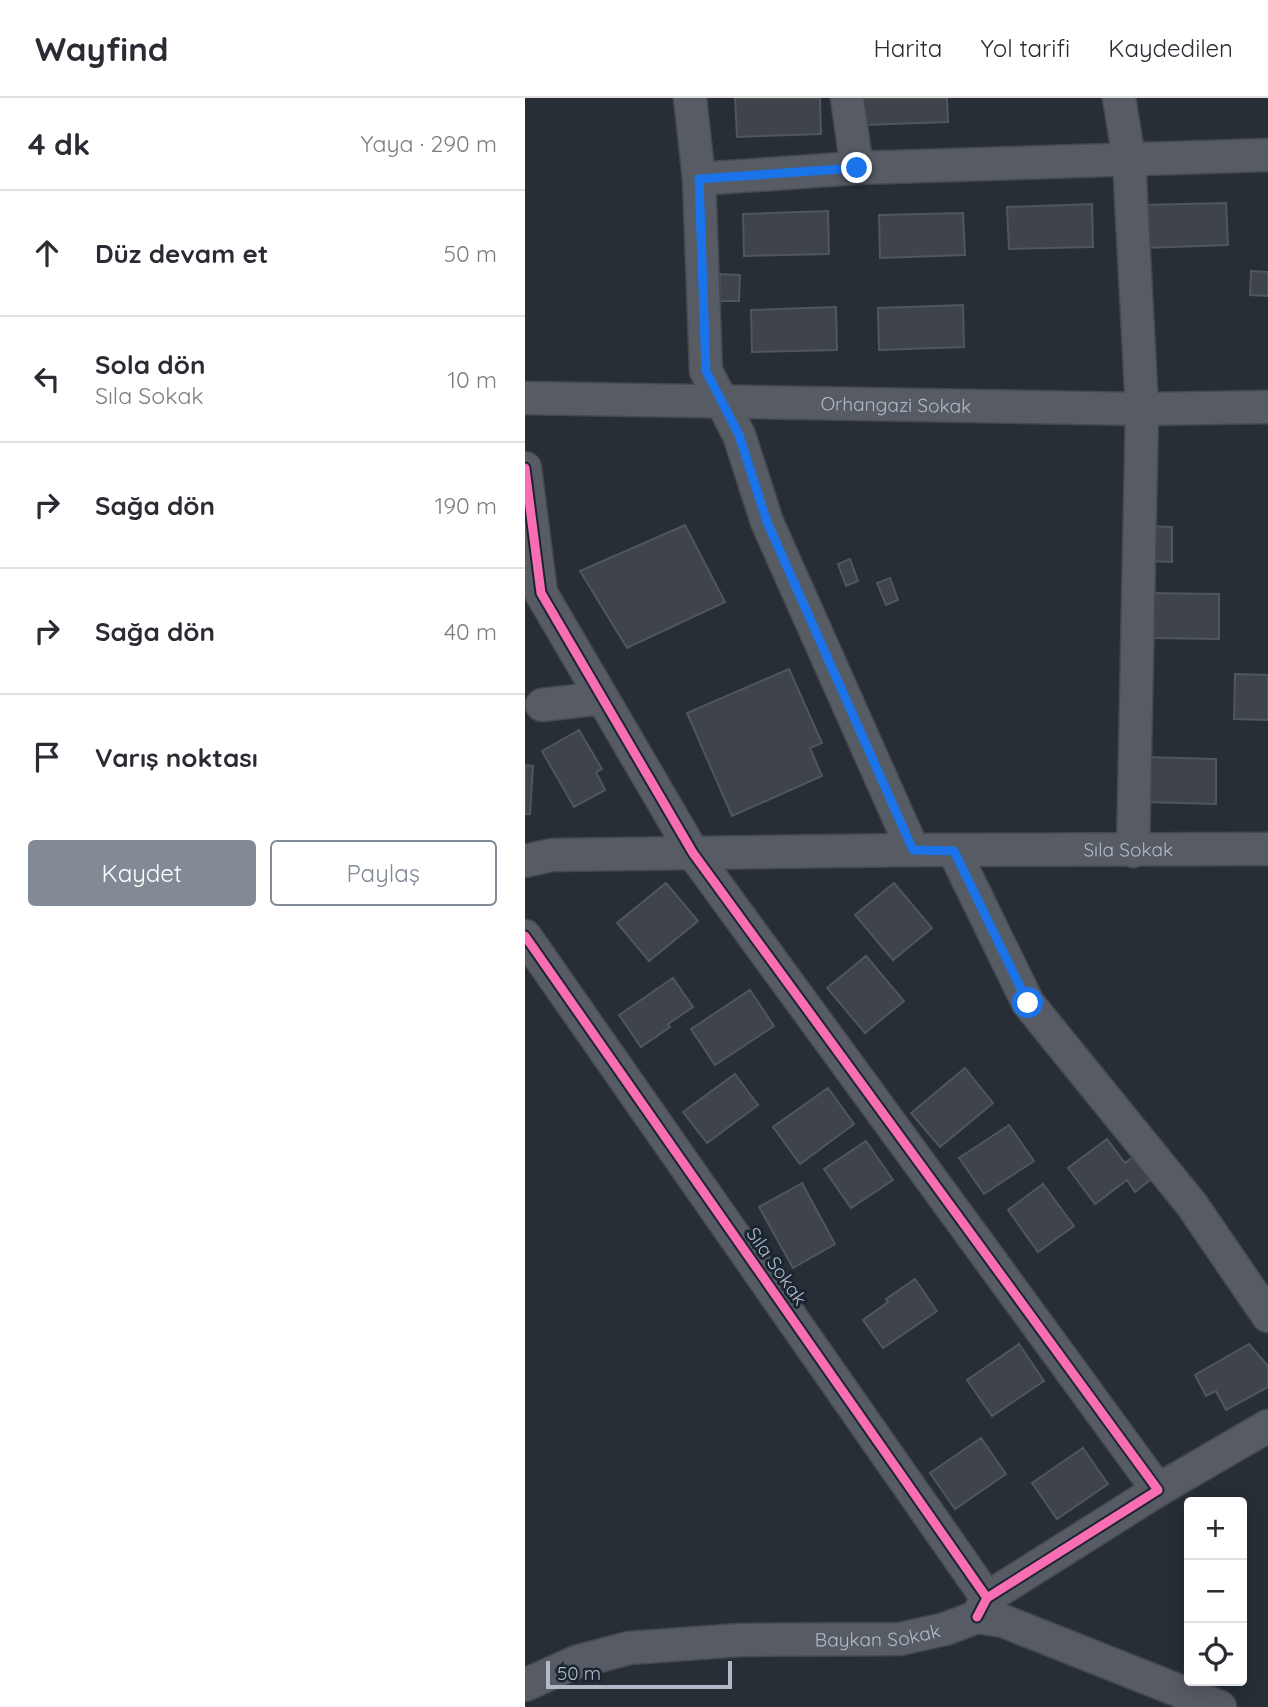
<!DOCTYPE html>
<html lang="tr">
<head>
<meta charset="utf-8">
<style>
	:root { --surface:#fff; --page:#f2f2f3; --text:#2b2b33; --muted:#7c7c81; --line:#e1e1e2; --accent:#818a95 }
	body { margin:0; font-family:Quicksand,sans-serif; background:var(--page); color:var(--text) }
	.controls { position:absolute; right:21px; bottom:21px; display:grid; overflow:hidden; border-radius:7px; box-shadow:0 4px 18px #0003 }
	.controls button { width:63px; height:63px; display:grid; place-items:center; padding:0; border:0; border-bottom:2px solid var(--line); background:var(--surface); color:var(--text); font:35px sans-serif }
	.scale { position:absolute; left:21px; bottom:18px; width:186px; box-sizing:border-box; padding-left:7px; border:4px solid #b1bbc8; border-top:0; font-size:19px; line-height:24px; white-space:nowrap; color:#b1bbc8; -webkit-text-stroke:5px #1b2531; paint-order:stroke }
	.stop { position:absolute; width:21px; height:21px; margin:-16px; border:5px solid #1a73e8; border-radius:50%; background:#fff }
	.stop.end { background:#1a73e8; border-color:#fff; box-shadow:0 2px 7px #0008 }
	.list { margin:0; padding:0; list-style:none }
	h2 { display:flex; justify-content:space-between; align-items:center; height:91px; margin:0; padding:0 28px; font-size:30px }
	h2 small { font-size:23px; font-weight:400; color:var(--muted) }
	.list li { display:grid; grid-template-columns:46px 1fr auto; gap:21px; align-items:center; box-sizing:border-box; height:126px; padding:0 28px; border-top:2px solid var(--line) }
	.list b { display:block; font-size:26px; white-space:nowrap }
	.list p { margin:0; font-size:23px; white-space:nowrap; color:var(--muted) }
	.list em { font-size:23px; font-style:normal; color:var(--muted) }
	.actions { display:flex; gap:14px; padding:21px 28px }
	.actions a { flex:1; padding:16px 0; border:2px solid var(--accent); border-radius:7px; text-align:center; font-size:24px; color:var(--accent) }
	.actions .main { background:var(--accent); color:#fff }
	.icon { flex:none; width:38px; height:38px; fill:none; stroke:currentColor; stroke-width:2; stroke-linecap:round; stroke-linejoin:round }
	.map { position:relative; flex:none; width:743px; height:1609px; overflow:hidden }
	header { display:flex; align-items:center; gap:42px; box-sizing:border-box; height:98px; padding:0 35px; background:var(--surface); border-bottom:2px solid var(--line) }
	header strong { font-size:33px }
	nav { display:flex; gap:38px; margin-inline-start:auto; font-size:24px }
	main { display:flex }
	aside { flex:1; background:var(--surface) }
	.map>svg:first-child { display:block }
	.building { fill:#3e444a; stroke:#4f565e; stroke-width:2 }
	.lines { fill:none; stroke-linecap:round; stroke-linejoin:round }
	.minor-casing { stroke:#44494f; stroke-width:35 }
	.minor { stroke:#575c64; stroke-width:32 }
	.cycleway-casing { stroke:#1b2531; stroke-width:13 }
	.cycleway { stroke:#f96db3; stroke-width:9 }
	.route { stroke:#1a73e8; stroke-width:9 }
	.labels { text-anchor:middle; stroke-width:6; stroke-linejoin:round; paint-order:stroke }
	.street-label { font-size:19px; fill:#b1bbc8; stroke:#1b2531 }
</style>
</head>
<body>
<header>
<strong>Wayfind</strong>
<nav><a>Harita</a><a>Yol tarifi</a><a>Kaydedilen</a></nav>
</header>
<main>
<aside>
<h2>4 dk<small>Yaya · 290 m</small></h2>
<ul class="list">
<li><svg class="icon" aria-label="ahead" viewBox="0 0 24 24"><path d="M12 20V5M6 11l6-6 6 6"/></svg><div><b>Düz devam et</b></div><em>50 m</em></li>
<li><svg class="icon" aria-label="left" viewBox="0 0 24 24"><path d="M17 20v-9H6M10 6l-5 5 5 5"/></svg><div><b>Sola dön</b><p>Sıla Sokak</p></div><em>10 m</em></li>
<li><svg class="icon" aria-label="right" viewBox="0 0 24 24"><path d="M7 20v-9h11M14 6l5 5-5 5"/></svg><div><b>Sağa dön</b></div><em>190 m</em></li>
<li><svg class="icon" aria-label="right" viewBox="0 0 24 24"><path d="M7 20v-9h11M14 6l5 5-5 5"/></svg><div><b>Sağa dön</b></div><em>40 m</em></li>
<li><svg class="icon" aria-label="arrive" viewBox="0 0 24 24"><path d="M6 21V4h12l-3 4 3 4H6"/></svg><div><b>Varış noktası</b></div></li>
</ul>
<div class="actions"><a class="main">Kaydet</a><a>Paylaş</a></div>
</aside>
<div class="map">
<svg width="743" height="1609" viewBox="0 0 743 1609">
	<rect width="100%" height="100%" fill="#272e36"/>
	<path class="building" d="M210,0H295L296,36L212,39Z
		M337,0H422L423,24L338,27Z
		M701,105L703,147L618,150L617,107Z
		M567,106L568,149L484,151L482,109Z
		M303,113L304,156L219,158L218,116Z
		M438,115L440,157L355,160L354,117Z
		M726,173L743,174V198L725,197Z
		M195,176L215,177L214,203H194Z
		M438,207L439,249L354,252L353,210Z
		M311,209L312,252L227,254L226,212Z
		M160,427L200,504L102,550L55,473Z
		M624,428L647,429V464L624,463Z
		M325,461L333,483L321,488L313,466Z
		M365,480L373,502L361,507L352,485Z
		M623,495L694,496V541L623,540Z
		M264,571L297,645L285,650L297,678L207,718L162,615Z
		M710,576L743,577V622L709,621Z
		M54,632L77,671L71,674L80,692L49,709L17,653Z
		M620,659L691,661V706L619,704Z
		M0,667L8,668L5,716H0Z
		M141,785L173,823L124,863L92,825Z
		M369,785L407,830L368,862L330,817Z
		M341,858L379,903L340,935L302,890Z
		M148,880L168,909L143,926L145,929L116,949L94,917Z
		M225,892L249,928L190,967L166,931Z
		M440,970L468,1005L415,1049L386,1015Z
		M210,976L233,1007L182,1045L158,1014Z
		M303,990L329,1026L275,1066L248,1029Z
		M484,1027L509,1063L459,1096L434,1060Z
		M582,1041L600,1065L609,1058L626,1081L610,1094L602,1082L570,1106L543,1070Z
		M341,1043L368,1082L326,1110L299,1071Z
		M277,1085L310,1146L268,1170L234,1109Z
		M518,1086L549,1128L513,1154L483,1112Z
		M390,1181L412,1213L358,1250L338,1222L363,1204L361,1201Z
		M494,1246L519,1283L467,1318L442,1282Z
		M724,1246L743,1268V1289L701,1312L691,1293L681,1298L670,1277Z
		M456,1340L481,1376L430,1411L405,1375Z
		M558,1350L583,1386L532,1421L507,1385Z"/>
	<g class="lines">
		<g class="minor-casing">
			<g id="minor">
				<path d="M165,0L174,81L181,273L214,337L242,424L388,752"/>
				<path d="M322,0L332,70"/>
				<path d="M594,0L604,61L617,311L608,753"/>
				<path d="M174,81L332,70L743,57"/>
				<path id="s1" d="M0,300L617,311L743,309"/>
				<path d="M0,370L16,495L168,755L633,1392L462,1500"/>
				<path d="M17,607L77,600"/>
				<path d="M429,753L503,905L667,1107L743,1218"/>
				<path id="s2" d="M0,763L27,757L388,752L743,751"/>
				<path d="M0,838L462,1500L452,1519"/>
				<path d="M633,1392L743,1328"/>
				<path id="s3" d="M0,1587L51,1564L104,1550L215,1542L375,1541L420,1531L452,1519L478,1523L695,1609"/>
			</g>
		</g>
		<use href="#minor" class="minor"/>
		<g class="cycleway-casing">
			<path id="cycleway" d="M0,370L16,495L168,755L633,1392L462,1500
				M0,838L462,1500L452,1519"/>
		</g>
		<use href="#cycleway" class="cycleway"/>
	</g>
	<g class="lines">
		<path class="route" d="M332,70L174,81L181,273L214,337L242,424L388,752L429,753L503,905"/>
	</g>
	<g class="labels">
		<g class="street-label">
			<text dy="7" stroke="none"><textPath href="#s1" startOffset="371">Orhangazi Sokak</textPath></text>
			<text dy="7" stroke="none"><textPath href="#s2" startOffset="604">Sıla Sokak</textPath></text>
			<text transform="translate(252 1168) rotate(55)" y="7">Sıla Sokak</text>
			<text dy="7" stroke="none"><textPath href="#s3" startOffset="360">Baykan Sokak</textPath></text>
		</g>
	</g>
</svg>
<div class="controls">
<button>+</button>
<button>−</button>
<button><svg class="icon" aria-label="locate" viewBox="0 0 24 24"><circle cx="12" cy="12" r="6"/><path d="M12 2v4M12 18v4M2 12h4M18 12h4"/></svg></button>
</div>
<div class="scale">50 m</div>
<div class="stop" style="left:503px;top:905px"></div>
<div class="stop end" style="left:332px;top:70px"></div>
</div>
</main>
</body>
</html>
